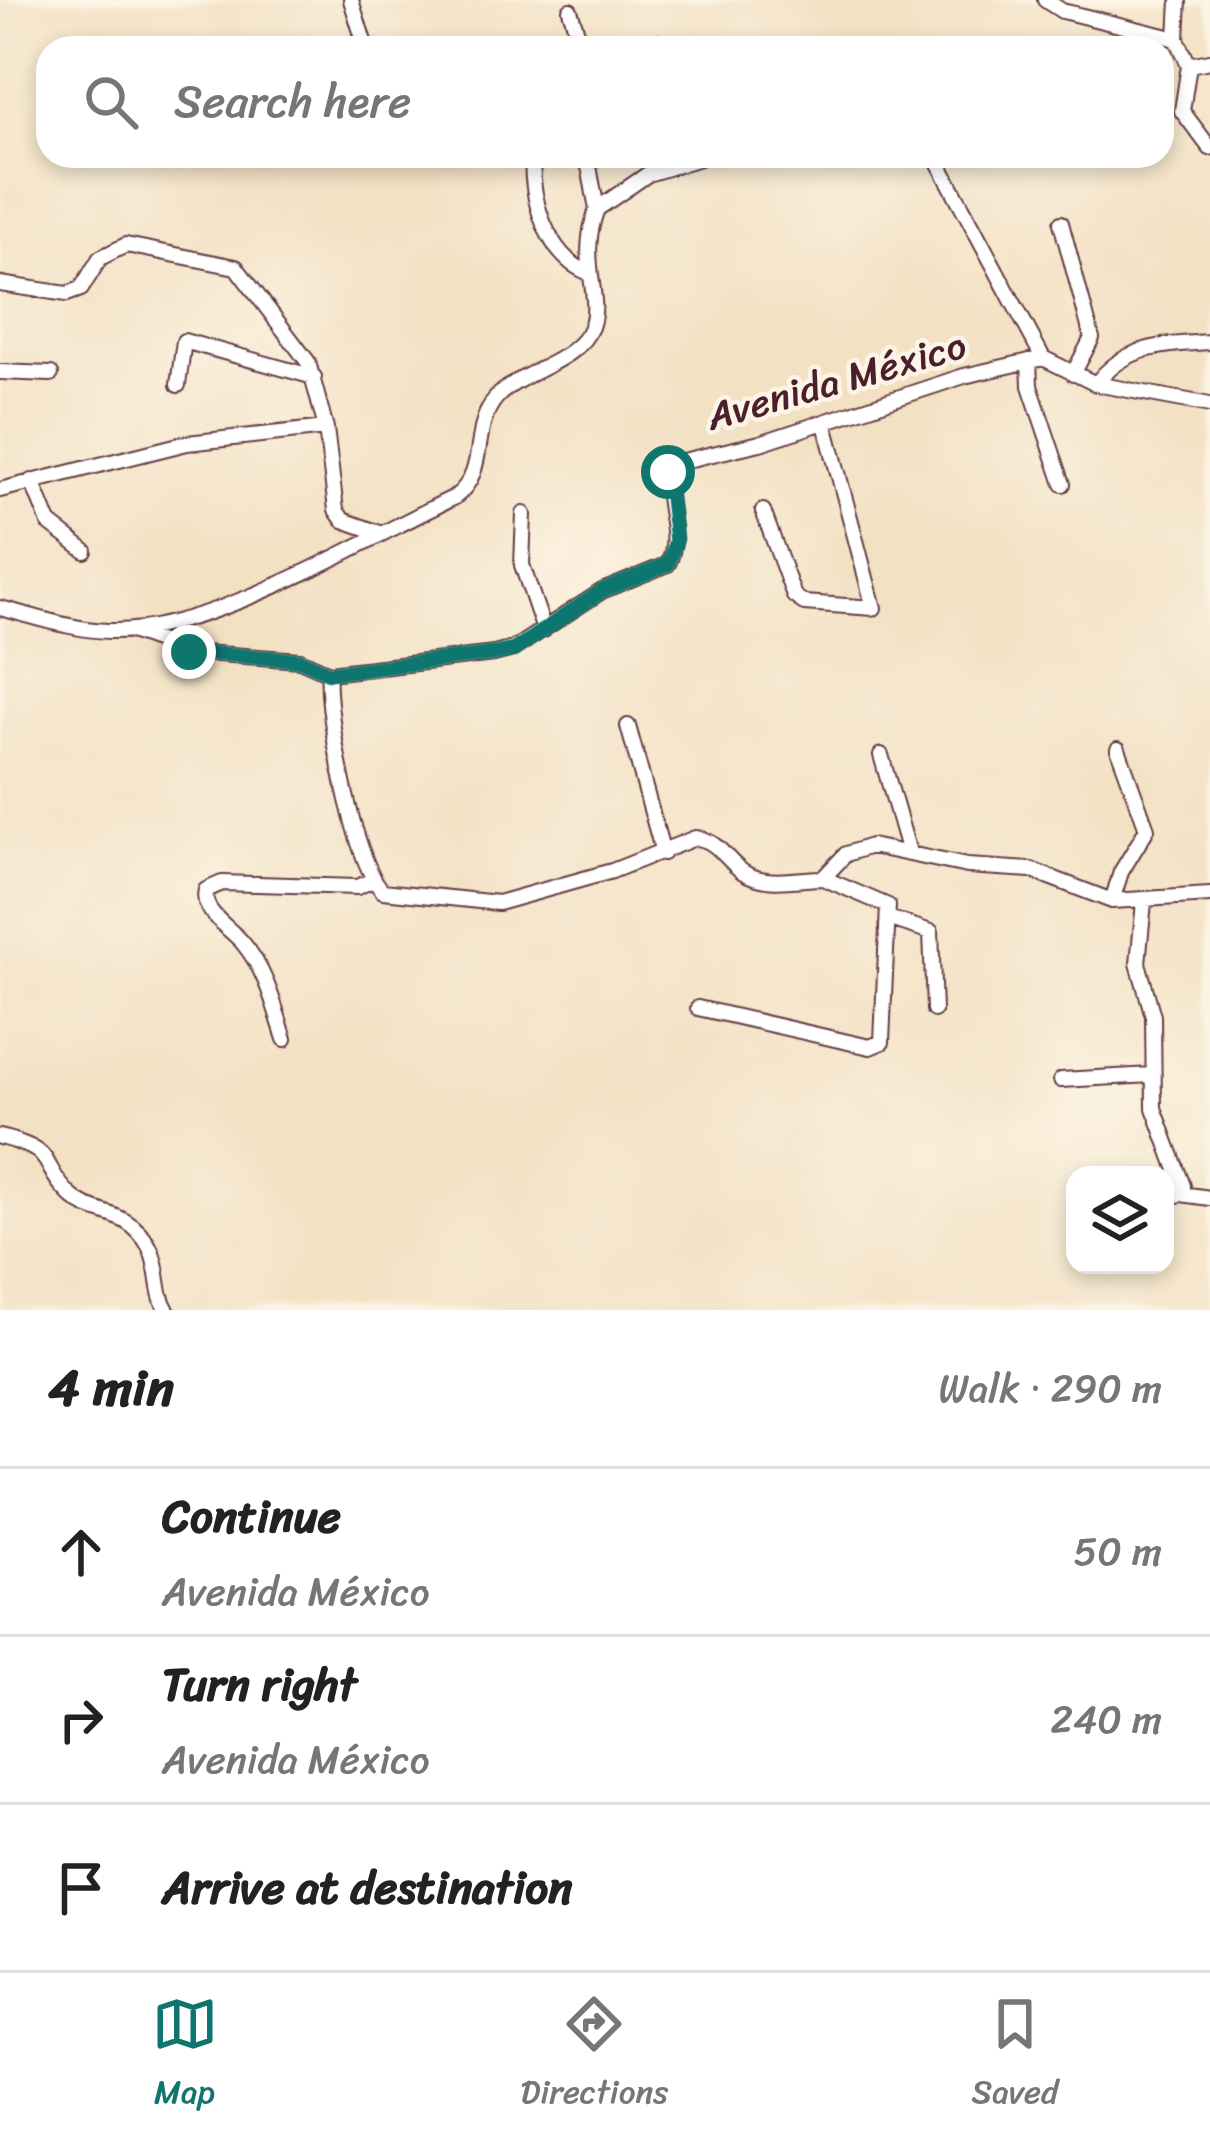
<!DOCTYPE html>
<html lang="en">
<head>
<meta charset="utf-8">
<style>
	:root { --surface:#fff; --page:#f6f6f6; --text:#222; --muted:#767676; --line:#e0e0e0; --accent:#0f766e }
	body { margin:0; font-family:Sriracha,sans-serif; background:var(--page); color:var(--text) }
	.controls { position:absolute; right:36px; bottom:36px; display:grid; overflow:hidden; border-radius:24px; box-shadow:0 6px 18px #0003 }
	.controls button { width:108px; height:108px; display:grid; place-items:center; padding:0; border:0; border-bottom:3px solid var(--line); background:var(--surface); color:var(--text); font:60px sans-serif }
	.stop { position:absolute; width:36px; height:36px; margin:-27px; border:9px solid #0f766e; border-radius:50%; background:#fff }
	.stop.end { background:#0f766e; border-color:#fff; box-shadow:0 3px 12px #0008 }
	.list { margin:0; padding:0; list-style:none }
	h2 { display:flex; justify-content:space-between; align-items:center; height:156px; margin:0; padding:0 48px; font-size:51px }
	h2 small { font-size:39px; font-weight:400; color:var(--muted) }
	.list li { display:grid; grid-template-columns:78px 1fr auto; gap:36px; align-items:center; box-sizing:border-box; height:168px; padding:0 48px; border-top:3px solid var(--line) }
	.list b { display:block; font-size:45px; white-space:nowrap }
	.list p { margin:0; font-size:39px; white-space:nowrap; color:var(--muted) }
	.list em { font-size:39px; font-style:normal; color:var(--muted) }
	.icon { flex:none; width:66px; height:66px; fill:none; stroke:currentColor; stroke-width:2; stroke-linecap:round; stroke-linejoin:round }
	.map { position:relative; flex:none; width:1210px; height:1310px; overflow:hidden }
	.search { position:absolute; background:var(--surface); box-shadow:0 6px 18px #0003; left:36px; right:36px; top:36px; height:132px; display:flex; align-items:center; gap:30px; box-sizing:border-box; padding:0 42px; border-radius:36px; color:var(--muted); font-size:45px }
	.sheet { height:660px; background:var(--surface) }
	nav { display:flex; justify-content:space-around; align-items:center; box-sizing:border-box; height:168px; border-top:3px solid var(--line); background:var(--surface); font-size:33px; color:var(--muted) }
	nav a { display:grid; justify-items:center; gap:6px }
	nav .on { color:var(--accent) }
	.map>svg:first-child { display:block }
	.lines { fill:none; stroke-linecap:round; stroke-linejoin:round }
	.minor-casing { stroke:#633c42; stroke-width:18 }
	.minor { stroke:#fff; stroke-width:14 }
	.route { stroke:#0f766e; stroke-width:15 }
	.labels { text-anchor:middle; stroke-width:9; stroke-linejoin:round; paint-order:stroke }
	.street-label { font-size:39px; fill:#4a1f2b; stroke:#fcf5e5 }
</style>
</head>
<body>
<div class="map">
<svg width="1210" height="1310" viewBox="0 0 1210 1310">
	<rect width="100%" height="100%" fill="#fcf5e5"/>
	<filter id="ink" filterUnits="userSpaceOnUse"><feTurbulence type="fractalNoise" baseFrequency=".00833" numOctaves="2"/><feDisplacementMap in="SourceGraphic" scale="24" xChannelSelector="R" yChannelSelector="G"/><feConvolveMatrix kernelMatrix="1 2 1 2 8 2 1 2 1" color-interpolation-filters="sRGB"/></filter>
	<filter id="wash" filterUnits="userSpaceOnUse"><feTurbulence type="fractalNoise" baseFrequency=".004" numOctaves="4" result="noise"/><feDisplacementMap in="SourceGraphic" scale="48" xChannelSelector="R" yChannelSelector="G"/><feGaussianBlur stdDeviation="2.7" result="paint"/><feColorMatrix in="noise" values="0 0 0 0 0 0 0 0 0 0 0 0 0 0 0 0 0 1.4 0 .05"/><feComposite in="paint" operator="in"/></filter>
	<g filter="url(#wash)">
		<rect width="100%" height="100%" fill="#f3e1c4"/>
	</g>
	<g filter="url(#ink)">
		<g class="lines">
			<g class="minor-casing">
				<path id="minor" d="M351,0L366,48
					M1045,0L1062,11L1177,39
					M1179,0L1177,39L1189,65L1182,111L1210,148
					M570,10L582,48
					M658,42L660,48
					M1189,65L1210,61
					M533,156C529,196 547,256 587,272
					M587,156L597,209
					M935,156L1043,358L1096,384L1210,405
					M1061,223L1092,338L1073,374
					M0,284L67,294L81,289L100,258L126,245L236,267L308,362L326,428L336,510L343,520L380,533
					M1029,361L1030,386L1063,484
					M0,372L51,374
					M1096,384C1125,345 1164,345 1210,342
					M178,385L184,341L314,377
					M32,481L49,523L85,551
					M0,490L187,443L326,428
					M763,511L794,596L804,603L874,608L825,424
					M524,514L522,565L544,630
					M0,608C36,617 73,630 109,631C207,635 364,540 455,497C489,471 470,429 496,398C521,370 577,363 591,327C603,296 577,260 597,209L648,174L706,156
					M131,631L189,652L300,660L329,673L494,654L513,649L602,591L668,564C685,530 655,492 674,463L760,443L964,376L1043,358
					M329,673C325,711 355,866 383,891L498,903L612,871L695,838C717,839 726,860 743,872C766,887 798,878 823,878L846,854L871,846L967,866L1031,870L1112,901L1210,895
					M628,726L663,853
					M881,755L908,849
					M1112,901L1121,872L1147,829L1118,749
					M1144,902L1138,963L1153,1016L1154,1108L1183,1186L1181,1194L1165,1198
					M891,919L931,932L934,1010
					M698,1008L870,1047L882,1042L888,906L823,878
					M285,1039C274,1005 266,970 242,942C229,927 200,911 206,890L222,883L357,887L371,881
					M1061,1080L1152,1075
					M0,1137C61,1152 37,1163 70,1195C93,1218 126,1206 149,1246C160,1266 155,1291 167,1310
					M1181,1194L1210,1198"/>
			</g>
			<use href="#minor" class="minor"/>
		</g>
	</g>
	<g class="lines" filter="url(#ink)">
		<path class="route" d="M189,652L300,660L329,673L494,654L514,650L602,591L668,564L676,541L668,472"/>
	</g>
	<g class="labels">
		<g class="street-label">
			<text transform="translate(836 380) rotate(-16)" y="14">Avenida México</text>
		</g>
	</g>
</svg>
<div class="controls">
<button><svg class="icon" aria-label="layers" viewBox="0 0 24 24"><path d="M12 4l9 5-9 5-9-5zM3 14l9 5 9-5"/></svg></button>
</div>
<div class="stop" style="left:668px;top:472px"></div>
<div class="stop end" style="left:189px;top:652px"></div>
<div class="search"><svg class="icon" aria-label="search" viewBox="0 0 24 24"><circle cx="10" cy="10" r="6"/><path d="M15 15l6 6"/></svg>Search here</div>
</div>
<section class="sheet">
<h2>4 min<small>Walk · 290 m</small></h2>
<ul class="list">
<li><svg class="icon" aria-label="ahead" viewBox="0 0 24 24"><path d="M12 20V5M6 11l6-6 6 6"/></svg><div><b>Continue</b><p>Avenida México</p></div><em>50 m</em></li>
<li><svg class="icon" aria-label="right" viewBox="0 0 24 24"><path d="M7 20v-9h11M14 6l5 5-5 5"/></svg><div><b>Turn right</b><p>Avenida México</p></div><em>240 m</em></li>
<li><svg class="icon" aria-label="arrive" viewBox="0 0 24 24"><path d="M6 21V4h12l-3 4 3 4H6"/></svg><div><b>Arrive at destination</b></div></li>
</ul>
</section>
<nav>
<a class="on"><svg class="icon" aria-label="map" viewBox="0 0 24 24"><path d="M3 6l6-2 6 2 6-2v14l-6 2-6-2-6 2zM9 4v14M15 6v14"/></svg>Map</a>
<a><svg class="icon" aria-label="directions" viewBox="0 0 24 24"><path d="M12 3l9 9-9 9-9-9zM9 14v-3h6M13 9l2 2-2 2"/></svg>Directions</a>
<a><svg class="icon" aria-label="saved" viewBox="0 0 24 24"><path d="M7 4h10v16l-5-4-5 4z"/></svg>Saved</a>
</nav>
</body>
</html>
